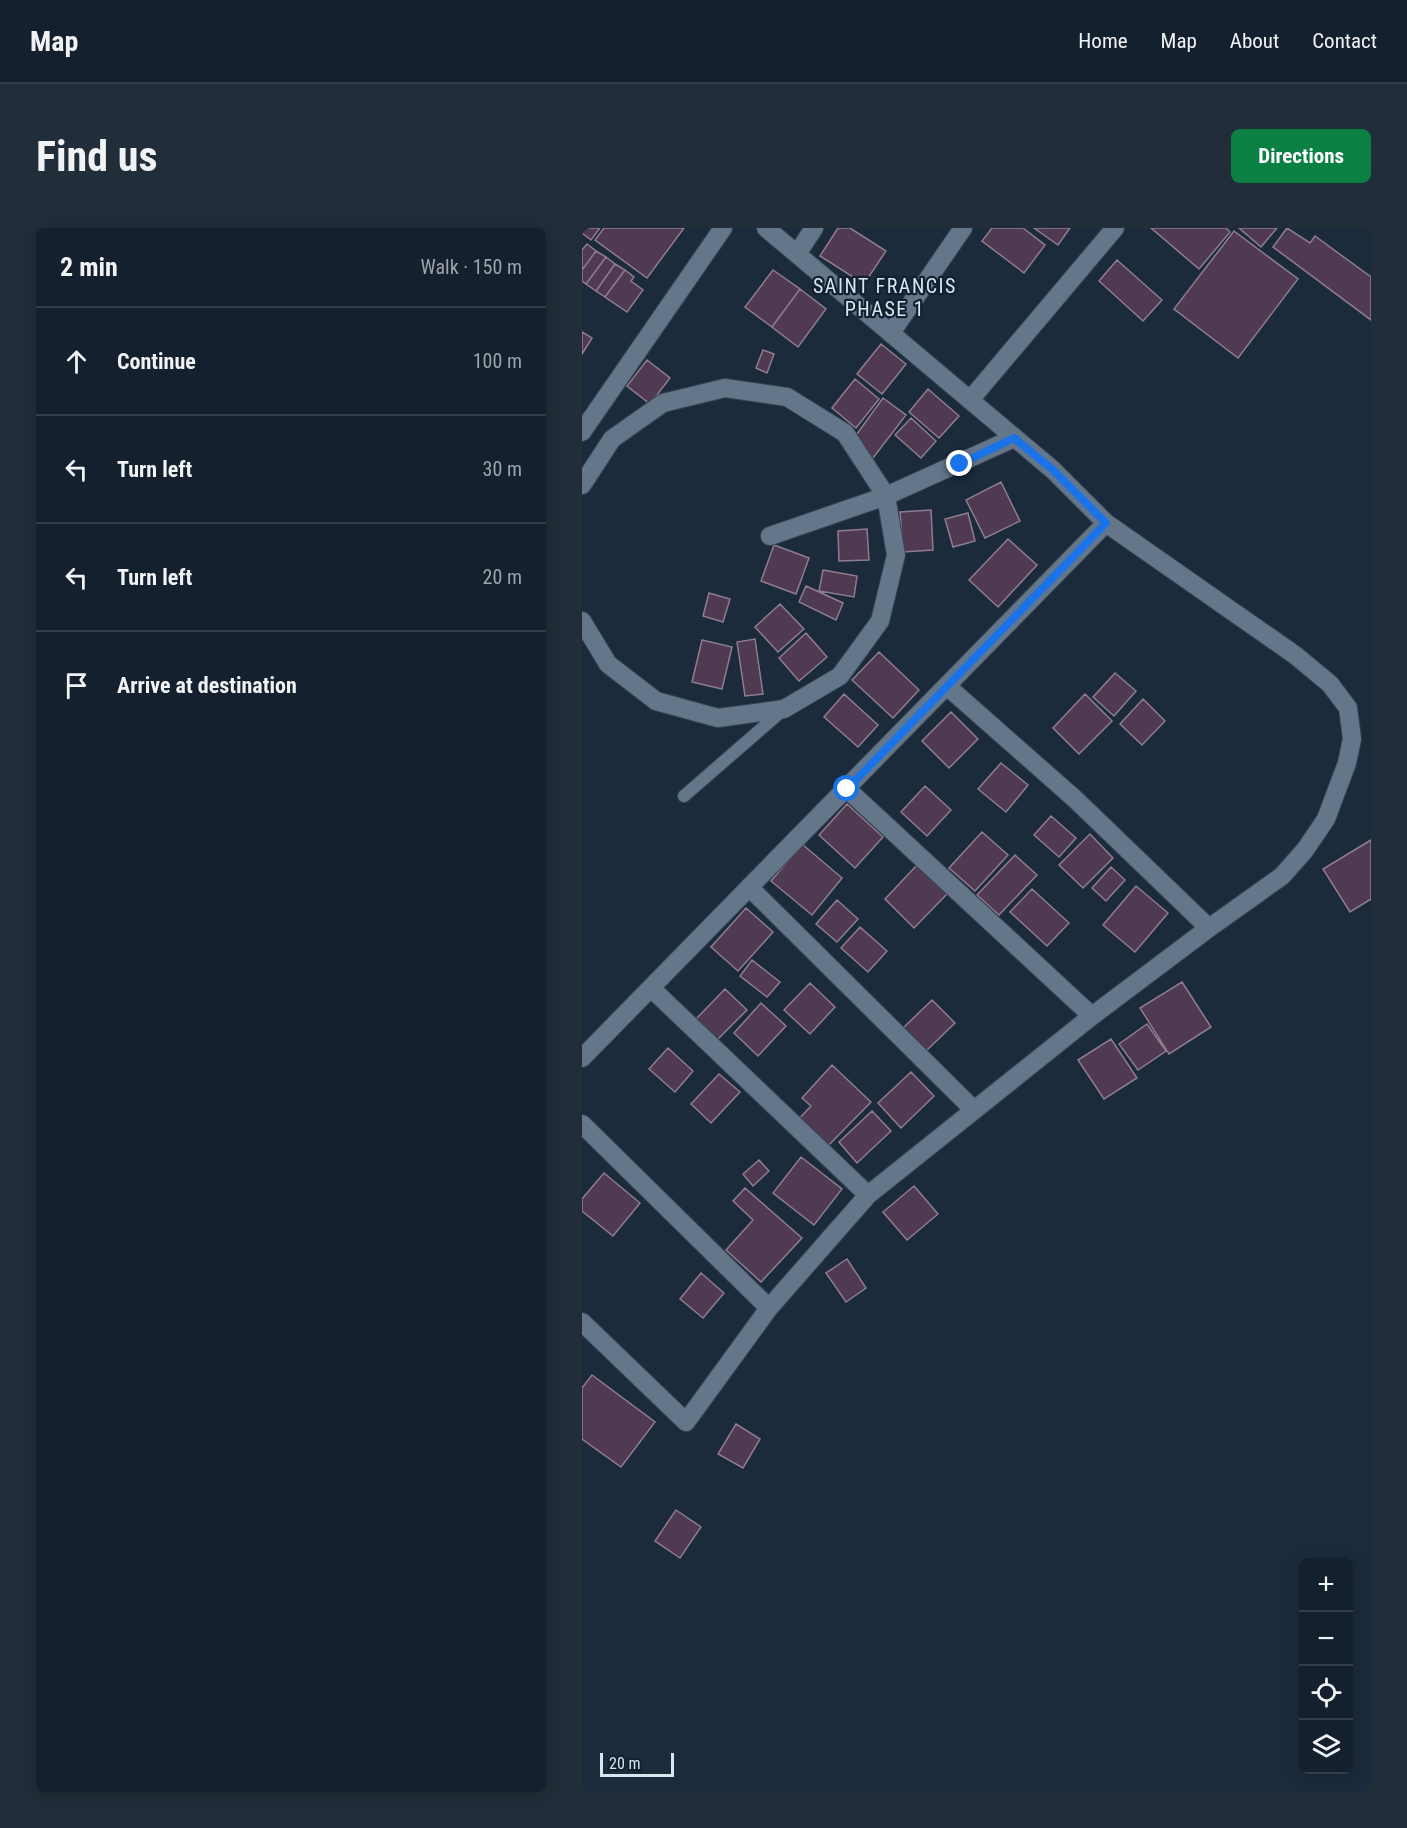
<!DOCTYPE html>
<html lang="en">
<head>
<meta charset="utf-8">
<style>
	:root { --surface:#14202d; --page:#212d39; --text:#f1f3f6; --muted:#9da3aa; --line:#333e49; --accent:#0b8043 }
	body { margin:0; font-family:"Roboto Condensed",sans-serif; background:var(--page); color:var(--text) }
	.controls { position:absolute; right:18px; bottom:18px; display:grid; overflow:hidden; border-radius:9px; box-shadow:0 3px 15px #0003 }
	.controls button { width:54px; height:54px; display:grid; place-items:center; padding:0; border:0; border-bottom:2px solid var(--line); background:var(--surface); color:var(--text); font:30px sans-serif }
	.scale { position:absolute; left:18px; bottom:15px; width:74px; box-sizing:border-box; padding-left:6px; border:3px solid #dae5f0; border-top:0; font-size:16px; line-height:21px; white-space:nowrap; color:#dae5f0; -webkit-text-stroke:4px #112131; paint-order:stroke }
	.stop { position:absolute; width:18px; height:18px; margin:-14px; border:4px solid #1a73e8; border-radius:50%; background:#fff }
	.stop.end { background:#1a73e8; border-color:#fff; box-shadow:0 2px 6px #0008 }
	.list { margin:0; padding:0; list-style:none }
	h2 { display:flex; justify-content:space-between; align-items:center; height:78px; margin:0; padding:0 24px; font-size:26px }
	h2 small { font-size:20px; font-weight:400; color:var(--muted) }
	.list li { display:grid; grid-template-columns:39px 1fr auto; gap:18px; align-items:center; box-sizing:border-box; height:108px; padding:0 24px; border-top:2px solid var(--line) }
	.list b { display:block; font-size:22px; white-space:nowrap }
	.list em { font-size:20px; font-style:normal; color:var(--muted) }
	.icon { flex:none; width:33px; height:33px; fill:none; stroke:currentColor; stroke-width:2; stroke-linecap:round; stroke-linejoin:round }
	.map { position:relative; flex:none; width:789px; height:1564px; overflow:hidden; border-radius:9px }
	header { display:flex; align-items:center; gap:36px; box-sizing:border-box; height:84px; padding:0 30px; background:var(--surface); border-bottom:2px solid var(--line) }
	header strong { font-size:28px }
	nav { display:flex; gap:33px; margin-inline-start:auto; font-size:21px }
	.intro { display:flex; align-items:center; justify-content:space-between; box-sizing:border-box; height:144px; padding:0 36px }
	h1 { margin:0; font-size:42px }
	.button { padding:15px 27px; border-radius:9px; background:var(--accent); color:#fff; font-size:21px; font-weight:700 }
	main { display:flex; gap:36px; padding:0 36px }
	aside { flex:1; background:var(--surface); border-radius:9px; box-shadow:0 3px 15px #0003 }
	.map>svg:first-child { display:block }
	.building { fill:#4f3a52; stroke:#8f7c91; stroke-width:1.5 }
	.lines { fill:none; stroke-linecap:round; stroke-linejoin:round }
	.lane-casing { stroke:#374553; stroke-width:14 }
	.street-casing { stroke:#374553; stroke-width:20 }
	.secondary-casing { stroke:#374553; stroke-width:20 }
	.lane { stroke:#63768a; stroke-width:12 }
	.street { stroke:#63768a; stroke-width:18 }
	.secondary { stroke:#63768a; stroke-width:18 }
	.route { stroke:#1a73e8; stroke-width:8 }
	.labels { text-anchor:middle; stroke-width:4.5; stroke-linejoin:round; paint-order:stroke }
	.neighbourhood-label { font-size:20px; letter-spacing:1.5px; fill:#dae5f0; stroke:#112131 }
</style>
</head>
<body>
<header>
<strong>Map</strong>
<nav><a>Home</a><a>Map</a><a>About</a><a>Contact</a></nav>
</header>
<div class="intro"><h1>Find us</h1><a class="button">Directions</a></div>
<main>
<aside>
<h2>2 min<small>Walk · 150 m</small></h2>
<ul class="list">
<li><svg class="icon" aria-label="ahead" viewBox="0 0 24 24"><path d="M12 20V5M6 11l6-6 6 6"/></svg><div><b>Continue</b></div><em>100 m</em></li>
<li><svg class="icon" aria-label="left" viewBox="0 0 24 24"><path d="M17 20v-9H6M10 6l-5 5 5 5"/></svg><div><b>Turn left</b></div><em>30 m</em></li>
<li><svg class="icon" aria-label="left" viewBox="0 0 24 24"><path d="M17 20v-9H6M10 6l-5 5 5 5"/></svg><div><b>Turn left</b></div><em>20 m</em></li>
<li><svg class="icon" aria-label="arrive" viewBox="0 0 24 24"><path d="M6 21V4h12l-3 4 3 4H6"/></svg><div><b>Arrive at destination</b></div></li>
</ul>
</aside>
<div class="map">
<svg width="789" height="1564" viewBox="0 0 789 1564">
	<rect width="100%" height="100%" fill="#1b2b3c"/>
	<path class="building" d="M0,0H18L9,12L0,5Z
		M22,0H102L65,50L13,12Z
		M256,0H268L304,23L282,56L238,28Z
		M410,0H441L463,17L442,45L400,13Z
		M452,0H488L476,17Z
		M569,0H644L648,4L617,41Z
		M657,0H695L679,19Z
		M705,0L728,15L733,8L789,49V92L691,19Z
		M652,3L716,51L656,130L592,81Z
		M5,16L14,23L0,42V22Z
		M14,23L24,29L4,56L0,53V42Z
		M24,29L33,36L14,63L4,56Z
		M535,32L580,72L561,93L517,53Z
		M33,36L43,42L23,69L14,63Z
		M43,42L52,49L49,53L61,62L45,84L23,69Z
		M191,42L218,61L190,99L163,79Z
		M218,61L244,81L216,119L190,99Z
		M0,104L10,110L0,126Z
		M299,116L324,136L300,166L275,146Z
		M181,122L192,126L185,145L174,140Z
		M65,132L88,150L68,176L45,158Z
		M273,151L297,171L274,200L250,180Z
		M346,161L377,188L357,210L327,184Z
		M301,170L324,187L291,230L269,214Z
		M329,190L354,213L339,230L313,207Z
		M419,254L438,293L403,310L384,272Z
		M349,282L351,322L321,324L318,284Z
		M386,285L393,313L371,319L363,291Z
		M285,301L287,332L257,333L256,303Z
		M426,311L455,337L416,379L387,352Z
		M192,317L227,330L214,366L179,353Z
		M241,342L275,348L272,369L237,363Z
		M224,358L261,375L254,392L217,374Z
		M127,365L148,371L141,394L121,388Z
		M198,376L222,401L196,424L173,399Z
		M224,405L245,429L217,453L197,430Z
		M173,411L181,466L163,468L155,414Z
		M120,412L150,419L140,461L110,454Z
		M297,424L337,462L311,490L270,452Z
		M533,445L554,463L532,488L511,469Z
		M262,466L296,497L276,519L242,489Z
		M503,466L530,493L497,526L471,500Z
		M561,471L583,493L560,517L538,496Z
		M369,484L396,511L367,540L340,513Z
		M419,535L446,557L424,584L396,561Z
		M343,558L369,582L345,608L319,584Z
		M265,576L301,609L273,640L237,607Z
		M469,588L494,610L477,629L452,607Z
		M400,604L426,627L393,663L367,640Z
		M508,606L531,630L501,660L477,637Z
		M789,612V671L768,684L741,641Z
		M220,616L260,650L230,687L189,653Z
		M433,627L455,647L417,687L395,667Z
		M335,637L365,666L332,700L303,671Z
		M529,639L543,652L524,673L510,660Z
		M554,658L586,685L553,724L521,697Z
		M450,661L487,695L465,718L428,684Z
		M255,672L276,691L255,714L234,696Z
		M164,680L191,704L156,743L129,719Z
		M278,699L305,723L286,744L259,720Z
		M170,732L198,754L185,769L158,748Z
		M600,754L629,799L587,826L558,780Z
		M228,755L253,779L228,806L202,782Z
		M143,761L165,782L135,812L114,791Z
		M350,772L373,795L343,824L320,801Z
		M179,775L204,798L176,828L152,805Z
		M565,796L584,823L556,842L537,816Z
		M529,811L555,850L522,871L496,832Z
		M86,820L111,843L93,864L67,841Z
		M250,837L289,874L242,922L213,895L229,878L220,870Z
		M329,844L352,868L319,900L296,875Z
		M137,846L158,864L129,895L109,876Z
		M290,883L309,903L275,935L257,914Z
		M219,929L260,961L232,997L191,965Z
		M177,932L187,943L171,958L161,946Z
		M22,945L58,975L31,1008L0,983V971Z
		M332,958L356,986L325,1012L301,984Z
		M163,960L220,1010L179,1054L144,1022L171,992L151,973Z
		M265,1031L284,1060L264,1074L244,1045Z
		M119,1045L142,1065L121,1090L98,1071Z
		M10,1147L73,1194L39,1239L0,1211V1160Z
		M154,1196L178,1211L161,1240L136,1226Z
		M94,1282L119,1299L98,1330L73,1313Z"/>
	<g class="lines">
		<g class="lane-casing">
			<path id="lane" d="M102,568L201,482"/>
		</g>
		<g class="street-casing">
			<path id="street" d="M215,26L232,0
				M309,105L381,0
				M388,172L533,0
				M0,257L30,211L81,175L143,160L205,169L263,205L304,268L314,327L298,393L258,448L202,481L136,490L74,473L26,436L0,393
				M524,295L713,427L748,456L766,480L770,511L765,535L744,591L723,622L700,648L627,700
				M188,308L304,268L432,210
				M265,561L510,788
				M167,659L392,882
				M69,760L286,967
				M0,830L524,295L471,242L184,0
				M0,896L187,1080L104,1194L0,1094
				M187,1080L286,967L510,788L627,700L493,571L366,459"/>
		</g>
		<g class="secondary-casing">
			<path id="secondary" d="M0,204L141,0"/>
		</g>
		<use href="#lane" class="lane"/>
		<use href="#street" class="street"/>
		<use href="#secondary" class="secondary"/>
	</g>
	<g class="lines">
		<path class="route" d="M265,561L524,295L471,242L432,210L378,236"/>
	</g>
	<g class="labels">
		<g class="neighbourhood-label">
			<text x="303" y="65">SAINT FRANCIS<tspan x="303" dy="23">PHASE 1</tspan></text>
		</g>
	</g>
</svg>
<div class="controls">
<button>+</button>
<button>−</button>
<button><svg class="icon" aria-label="locate" viewBox="0 0 24 24"><circle cx="12" cy="12" r="6"/><path d="M12 2v4M12 18v4M2 12h4M18 12h4"/></svg></button>
<button><svg class="icon" aria-label="layers" viewBox="0 0 24 24"><path d="M12 4l9 5-9 5-9-5zM3 14l9 5 9-5"/></svg></button>
</div>
<div class="scale">20 m</div>
<div class="stop" style="left:265px;top:561px"></div>
<div class="stop end" style="left:378px;top:236px"></div>
</div>
</main>
</body>
</html>
